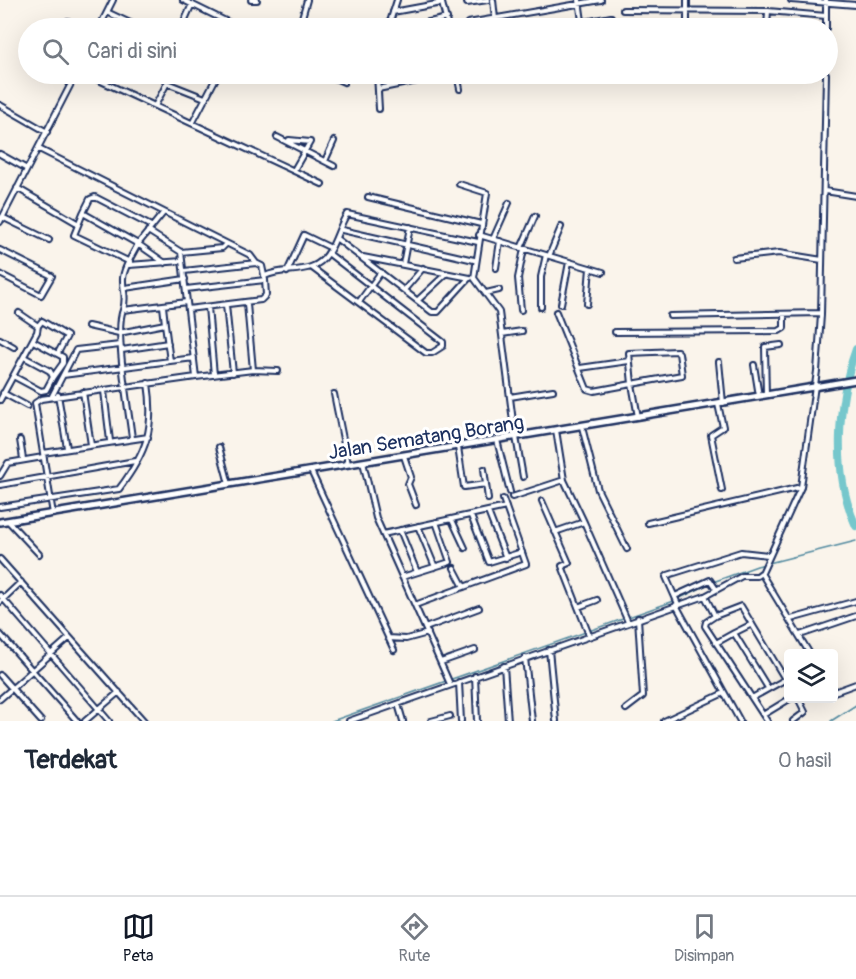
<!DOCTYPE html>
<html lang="id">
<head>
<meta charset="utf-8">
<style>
	:root { --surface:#fff; --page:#f2f2f3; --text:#1f2937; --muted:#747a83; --line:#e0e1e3; --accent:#111827 }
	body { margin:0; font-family:Pangolin,sans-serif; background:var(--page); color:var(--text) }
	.controls { position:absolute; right:18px; bottom:18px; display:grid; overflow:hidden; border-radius:6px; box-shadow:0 6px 24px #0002 }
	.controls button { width:54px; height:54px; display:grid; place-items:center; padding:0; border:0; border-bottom:2px solid var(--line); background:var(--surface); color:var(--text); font:30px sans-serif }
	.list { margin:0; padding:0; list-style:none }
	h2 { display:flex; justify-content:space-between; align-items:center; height:78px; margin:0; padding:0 24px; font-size:26px }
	h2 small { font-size:20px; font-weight:400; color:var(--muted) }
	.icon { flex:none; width:33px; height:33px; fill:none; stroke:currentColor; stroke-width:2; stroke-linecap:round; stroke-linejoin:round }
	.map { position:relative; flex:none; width:856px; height:721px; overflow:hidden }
	.search { position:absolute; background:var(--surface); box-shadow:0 6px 24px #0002; left:18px; right:18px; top:18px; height:66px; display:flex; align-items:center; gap:15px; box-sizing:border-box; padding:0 21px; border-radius:33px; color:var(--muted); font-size:22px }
	.sheet { height:174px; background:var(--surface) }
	nav { display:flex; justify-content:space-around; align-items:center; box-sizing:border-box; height:84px; border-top:2px solid var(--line); background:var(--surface); font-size:16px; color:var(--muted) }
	nav a { display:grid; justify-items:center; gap:3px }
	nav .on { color:var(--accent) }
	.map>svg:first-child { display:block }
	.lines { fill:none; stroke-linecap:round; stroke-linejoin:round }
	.stream { stroke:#528aa0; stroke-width:1.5 }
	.river { stroke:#76c7cc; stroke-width:8 }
	.minor-casing { stroke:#1b2f5e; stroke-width:8 }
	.tertiary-casing { stroke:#1b2f5e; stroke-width:10 }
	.minor { stroke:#fff; stroke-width:4 }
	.tertiary { stroke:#fff; stroke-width:5 }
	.labels { text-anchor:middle; stroke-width:6; stroke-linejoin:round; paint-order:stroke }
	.street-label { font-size:20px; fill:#1b2f5e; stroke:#fff }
</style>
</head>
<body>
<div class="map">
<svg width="856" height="721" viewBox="0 0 856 721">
	<rect width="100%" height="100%" fill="#faf4eb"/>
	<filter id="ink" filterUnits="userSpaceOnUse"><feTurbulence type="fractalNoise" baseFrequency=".0167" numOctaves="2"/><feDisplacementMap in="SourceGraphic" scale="12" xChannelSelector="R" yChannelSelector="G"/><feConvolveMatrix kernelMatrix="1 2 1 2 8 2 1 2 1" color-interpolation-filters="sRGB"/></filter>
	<g filter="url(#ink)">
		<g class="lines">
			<path class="stream" d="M678,599L713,582L757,566L856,541
				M332,721L674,601
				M831,721L856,705"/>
			<path class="river" d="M856,349C837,402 832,474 856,526"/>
			<g class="minor-casing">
				<path id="minor" d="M183,0L240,28
					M251,0H257
					M436,0L442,3L448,28
					M493,0L496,28
					M579,0L583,28
					M791,0L856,5
					M826,0V28
					M467,3L488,0
					M192,4L184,22L195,28
					M623,10L768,11L826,16
					M107,12L141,28
					M393,12L442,3V0
					M468,23L601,0
					M66,28L68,21
					M99,28L113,0
					M299,28L307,0
					M388,28L397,0
					M402,28L447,18
					M554,28L611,17
					M687,28V0
					M767,28L768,11
					M86,74L322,184
					M326,74L344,82
					M377,74L379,109
					M457,74L460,89
					M378,89L451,74
					M156,104L167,83L205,98
					M0,105L47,132
					M193,122L216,78
					M277,137L334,166
					M289,140L310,142L294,170
					M39,149L164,212L138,244L165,263
					M0,154L27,169
					M325,161L334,141
					M459,184L487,193L474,278L499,312L515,437
					M17,188L77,223
					M825,191L856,196
					M368,197L481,224
					M164,212L250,255L256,263L184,271
					M83,213L90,199L95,197L151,226
					M2,217L49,240
					M0,222L76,74
					M342,230L474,260
					M479,235L603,272
					M337,239L432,312H438L469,278
					M493,239L509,203
					M521,248L535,216
					M0,250L52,276L41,295L0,274
					M181,252L222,248L226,244
					M549,256L561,227
					M363,257L470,278
					M734,258L779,253L822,260
					M403,264L410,227
					M129,265L182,261
					M311,267L426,353H432L443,346V342L328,253
					M496,268L500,241
					M287,272L304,235L331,248
					M265,276C280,269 296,272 311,267C334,259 336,230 347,214L478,242
					M125,288L185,279
					M186,289L265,280L262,266L256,263
					M405,289L423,268
					M486,293L499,290
					M418,300L446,274
					M359,302L381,272
					M561,304L569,262
					M587,304L590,268
					M226,305L233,373
					M163,306L165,324
					M208,307L214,375
					M541,307V277L546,255
					M188,309L261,300L266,295L265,280
					M123,310C127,296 123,293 123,281C122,270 133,254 138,244L83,213L74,235L130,262
					M521,310L518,278L524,249
					M556,312L587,389L594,391L632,384L638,417
					M670,316L821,313
					M38,326L42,321L67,336L58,353
					M615,332L779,331L784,328V314
					M502,334L522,331
					M0,339L14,347
					M33,341L63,357V363L53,377
					M122,350L168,343
					M677,351L679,353L682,375L632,384L629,353Z
					M170,361L194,358
					M719,362L723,403
					M754,365L759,396
					M580,368L629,361
					M253,370L278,371
					M63,375L170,361L165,324L119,333L88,326
					M13,376L41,391L46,390L53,377L50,371L24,357
					M196,377L253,370L247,304
					M104,391L110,441
					M83,392L91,445
					M3,393L27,406
					M334,394L348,464
					M58,395L67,448
					M766,395L765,347L781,345
					M52,396L76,350L120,345
					M510,397L553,390
					M0,400L37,332L38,326L19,313
					M718,404L723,427L711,435L722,490
					M582,427L598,490L627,549
					M516,437L523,477
					M132,438C129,412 114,330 123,310L187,302
					M20,440L23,459
					M497,440L510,492
					M219,447L229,484
					M458,447L464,487L486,484
					M43,453L35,403L41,399L196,377L181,252L148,231
					M404,456L411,477L408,484L416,505
					M363,462L376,518L450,684
					M484,469L488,499
					M311,471L394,650
					M0,476L8,463L43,457
					M0,485L135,461
					M512,497L564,480
					M542,501L569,563L562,566L589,635
					M0,507L119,489C147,452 155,428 148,383
					M488,512L506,558
					M53,514L43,453L148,437
					M471,516L489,562L522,552
					M452,520L465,548
					M8,521L39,554
					M584,522L628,622
					M648,523L801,487
					M418,526L435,567
					M400,530L417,572
					M555,532L584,522L564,480L556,430
					M383,534L506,507
					M0,559L144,721
					M454,568L464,587
					M762,573L801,487L817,371L821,315L826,74
					M402,577L450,562L436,522
					M0,595L109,721
					M675,596L710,580L716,589
					M705,596L715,616L706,622L705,626L767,721
					M0,602L21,582
					M678,604L666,577L668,575L741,552L768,555
					M415,605L526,564L503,499
					M676,605L740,721
					M578,607L597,600
					M715,616L741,606L788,684
					M791,619L856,601
					M425,628L479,608
					M734,633L752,624
					M0,634L77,721
					M800,635L856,616
					M388,638L406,639L428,633
					M716,643L734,633L768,688
					M549,650L556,721
					M525,658L532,721
					M441,662L475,650
					M504,666L508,721
					M0,675L41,721
					M475,676L477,721
					M459,682L461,721
					M834,692L856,684
					M752,698L786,679
					M0,699L69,638
					M398,704L403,721
					M626,709L643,696L638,618
					M763,715L791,698
					M85,721L119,692
					M349,721L705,596L742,576H757L761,573L810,654
					M431,721L450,716
					M664,721L724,693
					M793,721L805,712L798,698"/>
			</g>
			<g class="tertiary-casing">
				<path id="tertiary" d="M0,522L856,380"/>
			</g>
			<use href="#minor" class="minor"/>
			<use href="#tertiary" class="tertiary"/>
		</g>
	</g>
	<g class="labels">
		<g class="street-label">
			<text transform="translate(426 437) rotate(-9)" y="7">Jalan Sematang Borang</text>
		</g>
	</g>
</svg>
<div class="controls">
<button><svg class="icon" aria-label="layers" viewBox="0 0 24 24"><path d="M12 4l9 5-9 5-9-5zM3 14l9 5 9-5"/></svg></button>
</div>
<div class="search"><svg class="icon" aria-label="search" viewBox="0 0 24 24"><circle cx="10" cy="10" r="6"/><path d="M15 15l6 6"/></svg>Cari di sini</div>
</div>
<section class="sheet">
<h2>Terdekat<small>0 hasil</small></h2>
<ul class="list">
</ul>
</section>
<nav>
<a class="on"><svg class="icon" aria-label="map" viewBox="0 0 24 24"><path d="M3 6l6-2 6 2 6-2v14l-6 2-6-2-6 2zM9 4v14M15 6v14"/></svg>Peta</a>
<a><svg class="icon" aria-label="directions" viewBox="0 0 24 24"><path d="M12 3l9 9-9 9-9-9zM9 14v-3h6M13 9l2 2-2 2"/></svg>Rute</a>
<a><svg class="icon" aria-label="saved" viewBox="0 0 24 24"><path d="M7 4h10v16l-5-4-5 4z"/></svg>Disimpan</a>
</nav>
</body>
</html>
